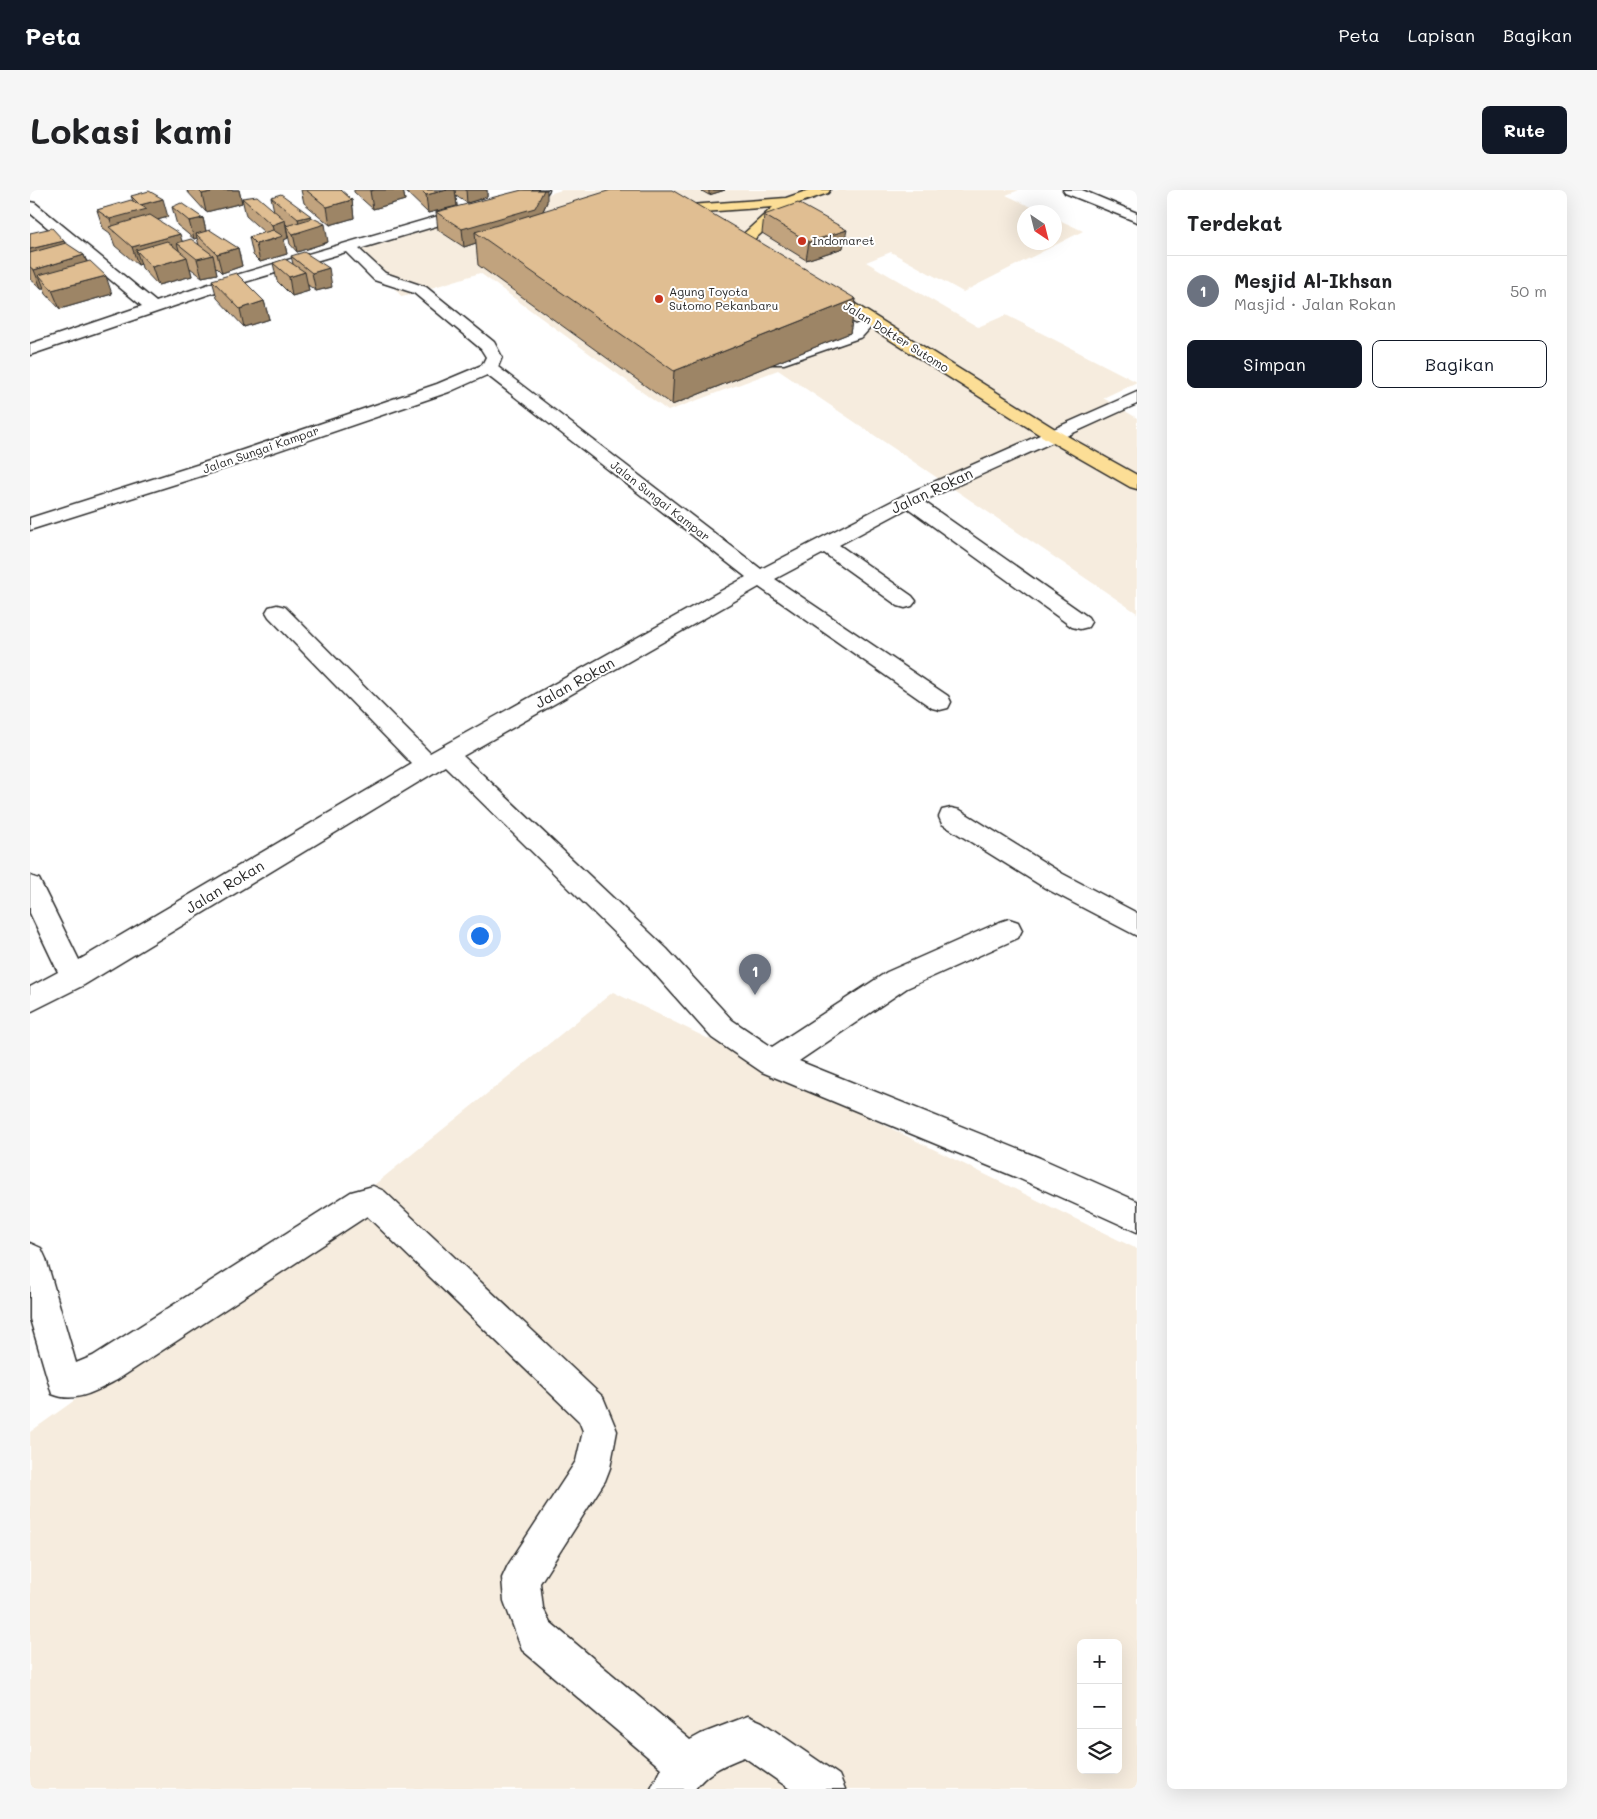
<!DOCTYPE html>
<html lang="id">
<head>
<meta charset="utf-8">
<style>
	:root { --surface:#fff; --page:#f6f6f6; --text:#202124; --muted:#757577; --line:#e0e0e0; --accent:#111827 }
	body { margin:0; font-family:Mali,sans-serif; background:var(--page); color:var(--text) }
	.controls { position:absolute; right:15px; bottom:15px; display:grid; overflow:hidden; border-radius:8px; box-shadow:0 5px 20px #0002 }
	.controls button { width:45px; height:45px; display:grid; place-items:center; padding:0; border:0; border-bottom:1px solid var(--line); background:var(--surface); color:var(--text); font:25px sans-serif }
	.compass { position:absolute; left:987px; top:15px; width:45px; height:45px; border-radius:50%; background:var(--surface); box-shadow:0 5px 20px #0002; rotate:145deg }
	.you { position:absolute; left:449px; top:745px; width:18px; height:18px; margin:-12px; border:4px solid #fff; border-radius:50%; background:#1a73e8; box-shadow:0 0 0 8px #1a73e833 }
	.badge { display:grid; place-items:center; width:32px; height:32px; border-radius:50%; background:var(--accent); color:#fff; font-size:16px; font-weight:700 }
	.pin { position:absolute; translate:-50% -41px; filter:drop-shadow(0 1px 2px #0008) }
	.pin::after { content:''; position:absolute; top:26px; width:18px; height:15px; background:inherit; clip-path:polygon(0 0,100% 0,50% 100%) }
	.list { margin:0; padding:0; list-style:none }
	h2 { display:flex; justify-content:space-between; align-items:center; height:65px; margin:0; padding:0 20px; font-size:21px }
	h2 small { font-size:16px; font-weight:400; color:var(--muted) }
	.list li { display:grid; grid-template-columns:32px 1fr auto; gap:15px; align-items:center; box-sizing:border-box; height:70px; padding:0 20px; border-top:1px solid var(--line) }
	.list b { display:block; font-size:19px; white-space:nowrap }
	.list p { margin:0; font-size:16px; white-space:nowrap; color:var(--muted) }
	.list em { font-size:16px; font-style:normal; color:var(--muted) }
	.actions { display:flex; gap:10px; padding:15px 20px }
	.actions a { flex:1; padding:11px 0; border:1px solid var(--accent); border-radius:8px; text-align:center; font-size:18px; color:var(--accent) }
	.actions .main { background:var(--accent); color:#fff }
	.icon { flex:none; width:28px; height:28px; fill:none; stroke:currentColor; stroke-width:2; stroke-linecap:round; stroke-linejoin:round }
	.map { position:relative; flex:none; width:1107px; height:1599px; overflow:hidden; border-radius:8px }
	header { display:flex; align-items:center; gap:30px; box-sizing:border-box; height:70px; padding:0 25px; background:var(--accent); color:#fff }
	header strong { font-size:24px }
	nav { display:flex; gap:28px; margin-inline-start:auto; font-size:18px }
	.intro { display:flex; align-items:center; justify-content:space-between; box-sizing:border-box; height:120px; padding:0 30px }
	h1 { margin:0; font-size:35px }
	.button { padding:12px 22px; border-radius:8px; background:var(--accent); color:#fff; font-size:18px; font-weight:700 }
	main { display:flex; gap:30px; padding:0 30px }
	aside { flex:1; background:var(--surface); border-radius:8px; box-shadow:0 5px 20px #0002 }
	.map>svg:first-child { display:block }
	.built { fill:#f6ecde; fill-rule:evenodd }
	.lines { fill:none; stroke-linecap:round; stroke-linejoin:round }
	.minor-casing { stroke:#2b2b2b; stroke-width:3 }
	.major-casing { stroke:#2b2b2b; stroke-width:3 }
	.minor { fill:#fff; fill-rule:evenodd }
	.major { fill:#fcde96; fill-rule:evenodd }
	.wall { fill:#c1a37e; stroke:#2b2b2b }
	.shaded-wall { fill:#9d8566; stroke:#2b2b2b }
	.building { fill:#e0be92; stroke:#2b2b2b }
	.poi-dot { fill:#c8321e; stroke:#fff; stroke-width:2 }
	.labels { text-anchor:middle; stroke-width:4; stroke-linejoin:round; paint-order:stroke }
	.far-poi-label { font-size:12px; fill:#2b2b2b; stroke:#fff; text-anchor:start }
	.far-street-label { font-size:12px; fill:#2b2b2b; stroke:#fff }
	.street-label { font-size:15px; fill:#2b2b2b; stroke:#fff }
</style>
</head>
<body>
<header>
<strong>Peta</strong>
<nav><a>Peta</a><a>Lapisan</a><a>Bagikan</a></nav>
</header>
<div class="intro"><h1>Lokasi kami</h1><a class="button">Rute</a></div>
<main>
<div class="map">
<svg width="1107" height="1599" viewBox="0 0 1107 1599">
	<rect width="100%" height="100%" fill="#fff"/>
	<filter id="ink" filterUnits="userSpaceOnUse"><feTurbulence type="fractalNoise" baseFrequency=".02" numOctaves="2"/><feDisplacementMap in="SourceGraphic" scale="10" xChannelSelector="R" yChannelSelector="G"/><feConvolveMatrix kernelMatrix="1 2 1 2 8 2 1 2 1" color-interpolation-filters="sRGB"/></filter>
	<g filter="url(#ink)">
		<path class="built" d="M532,0H989L976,5L1012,22H994V52H1024L1025,28L1053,41L933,102L861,62L836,72L948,137L976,125L1107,192L1073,208L1107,228V423L748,180L638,221L450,83L372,107L330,58Z
			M583,802L1107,1059V1599H0V1242L323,1012ZM1051,1453H1088V1580H1051Z"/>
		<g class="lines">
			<g class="minor-casing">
				<path id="minor" d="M497,0H519L517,3L329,59L355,83L396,97L464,152L472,167L468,177L731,379L872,306L1107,202V214L893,311L1058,427L1061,432L1058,437L1050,439L1042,437L878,318L809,355L882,406L886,411L882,416L875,418L868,416L794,363L745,389L918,506L921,512L918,518L910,520L902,518L729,397L433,566L637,759L702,830L742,857L857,782L970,732L979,729L988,732L992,740L988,748L877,798L769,871L1010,968L1107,1011V1042L988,988L732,882L682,848L617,775L415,576L54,795L0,822V797L28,782L0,723V686L9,689L49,770L382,574L239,427L236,422L239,417L247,415L255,417L400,563L716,387L457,185L419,202L212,273L0,340V328L198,265L407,194L452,175L456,167L451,159L384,103L344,90L316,62L215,92L0,165V154L112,116L0,23V12L5,13L126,112L203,86Z
					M1033,0H1052L1107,23V32L1035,3Z
					M789,115L825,135L835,130L841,132L843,135L832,147L754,174H742L739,170L742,166L813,142L783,123L781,120L783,117Z
					M921,618L930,620L1033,684L1107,723V746L1015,698L912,634L909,627L912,620Z
					M343,996L354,1001L573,1207L587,1241L580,1278L575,1291L510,1393L513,1418L520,1432L660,1550L671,1544L718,1526L732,1532L809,1585L815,1599H760L714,1567C696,1574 677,1582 665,1599H621L631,1578L492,1460L474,1411L472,1388L478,1375L546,1271L553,1241L549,1231L337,1026L87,1190C66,1201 45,1214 22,1204L0,1129V1053L11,1058L16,1069L46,1173L63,1166L321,1002Z"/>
			</g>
			<g class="major-casing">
				<path id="major" d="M779,0H800L798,3L763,15L719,54L714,56L706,51L709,48L743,17L659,23L652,19L659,15L756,8Z
					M792,95L798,97L1030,242L1107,285V299L1100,297L1018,250L786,103L784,100L786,97Z"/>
			</g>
			<use href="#minor" class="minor"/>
			<use href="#major" class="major"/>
		</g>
		<path class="wall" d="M156,0H209L212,13L176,22Z
			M271,0H311L322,10L324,28L300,35L274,13Z
			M324,0H373L375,10L343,19L324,2Z
			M374,0H457V7L437,13L426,6L427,16L398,23Z
			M670,0H695L679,5Z
			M101,6L138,27L127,30L152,51L169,55L167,48L164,49L147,35L142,17L173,28L176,41L208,58L212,76L192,83L185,76L187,84L172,87L160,78L162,86L128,95L112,78L111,74L108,75L85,56L80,43L73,38L67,20L103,11Z
			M241,7L281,26L282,29L298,52L267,62L260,54L256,36H258L255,33L258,48L254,50L257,64L230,72L223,65L219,47L234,42L216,26L212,8L244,21Z
			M517,12L513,21L826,109L820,143L642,215L448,75L446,53L434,57L408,40L406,22Z
			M734,25L813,58L776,70L732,43Z
			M0,43L35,54L54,65L57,72L82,104L30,119L16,104L14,98H11L0,89Z
			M261,66L302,97L286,101L278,95L279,101L262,106L247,91L243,73L263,74Z
			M182,90L234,111L239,129L214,137L187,108Z"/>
		<path class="shaded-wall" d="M189,0H209L212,13L176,22L172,4Z
			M345,0H373L375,10L343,19L340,1Z
			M417,0H425L427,16L398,23L396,5Z
			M436,0H457V7L437,13Z
			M514,0H517V12L506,36L445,42L446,53L434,57L432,39Z
			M679,0H695L679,5Z
			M133,9L138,27L84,42L80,29L110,15Z
			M322,10L324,28L300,35L297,17Z
			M281,26L283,37L295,34L298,52L267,62L263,44L271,42L268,29Z
			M173,28L177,46L166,44L167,48L164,49L159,31Z
			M255,30L258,48L254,50L257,64L230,72L226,54L245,49L242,35Z
			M817,40L813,58L776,70L779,52Z
			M150,44L154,58L147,53L150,63L106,60L111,74L108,75L102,57Z
			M34,51L41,69L0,77V59Z
			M208,58L212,76L192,83L187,64Z
			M54,65L61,84L9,85L14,98H11L4,80Z
			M183,65L187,84L172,87L167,69Z
			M157,67L162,86L128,95L122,77Z
			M299,78L302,97L286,101L282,83Z
			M275,82L279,101L262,106L259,87Z
			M76,86L82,104L30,119L22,100Z
			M826,109L820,143L642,215L644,181Z
			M234,111L239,129L214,137L210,119Z"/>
		<path class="building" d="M168,0H189L172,4Z
			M276,0H311L322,10L297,17Z
			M391,0H417L396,5Z
			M492,0H514L505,18L432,39L406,22Z
			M581,0H642L826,109L644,181L445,42Z
			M119,1L133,9L110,15L101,6Z
			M251,4L281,26L268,29L241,7Z
			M227,6L255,30L242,35L212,8Z
			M101,10L117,19L80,29L67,20Z
			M151,13L173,28L159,31L142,17Z
			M768,13L817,40L779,52L734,25Z
			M120,25L150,44L102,57L79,37Z
			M283,28L295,34L263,44L256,36Z
			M22,38L34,51L0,59V43Z
			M180,40L208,58L187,64L166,44Z
			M243,40L253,46L226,54L219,47Z
			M161,49L183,65L167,69L147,53Z
			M137,51L157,67L122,77L106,60Z
			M36,53L54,65L4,80L0,77V63Z
			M274,62L299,78L282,83L261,66Z
			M255,69L275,82L259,87L243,73Z
			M60,71L76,86L22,100L9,85Z
			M206,83L234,111L210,119L182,90Z"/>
	</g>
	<g class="poi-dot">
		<circle cx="772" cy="51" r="5"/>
		<circle cx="629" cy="109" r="5"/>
	</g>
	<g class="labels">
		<g class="far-poi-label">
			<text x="782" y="55">Indomaret</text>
			<text x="639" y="106">Agung Toyota<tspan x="639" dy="14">Sutomo Pekanbaru</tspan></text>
		</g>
		<g class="far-street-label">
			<text transform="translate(866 147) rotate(32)" y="4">Jalan Dokter Sutomo</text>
			<text transform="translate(231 260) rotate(-19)" y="4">Jalan Sungai Kampar</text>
			<text transform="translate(630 311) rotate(38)" y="4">Jalan Sungai Kampar</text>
		</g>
		<g class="street-label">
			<text transform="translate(902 301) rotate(-25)" y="5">Jalan Rokan</text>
			<text transform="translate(545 493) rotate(-29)" y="5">Jalan Rokan</text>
			<text transform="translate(195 697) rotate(-31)" y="5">Jalan Rokan</text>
		</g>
	</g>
</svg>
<div class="controls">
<button>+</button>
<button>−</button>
<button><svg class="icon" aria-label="layers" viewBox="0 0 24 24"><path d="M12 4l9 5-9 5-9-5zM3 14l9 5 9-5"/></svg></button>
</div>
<svg class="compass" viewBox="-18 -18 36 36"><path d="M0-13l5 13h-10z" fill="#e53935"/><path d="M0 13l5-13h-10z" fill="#757577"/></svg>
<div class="you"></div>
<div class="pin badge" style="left:725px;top:805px;background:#6b7280">1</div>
</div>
<aside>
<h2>Terdekat<small></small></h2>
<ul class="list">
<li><span class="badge" style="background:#6b7280">1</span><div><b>Mesjid Al-Ikhsan</b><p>Masjid · Jalan Rokan</p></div><em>50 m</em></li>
</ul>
<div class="actions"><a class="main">Simpan</a><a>Bagikan</a></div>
</aside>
</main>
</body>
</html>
